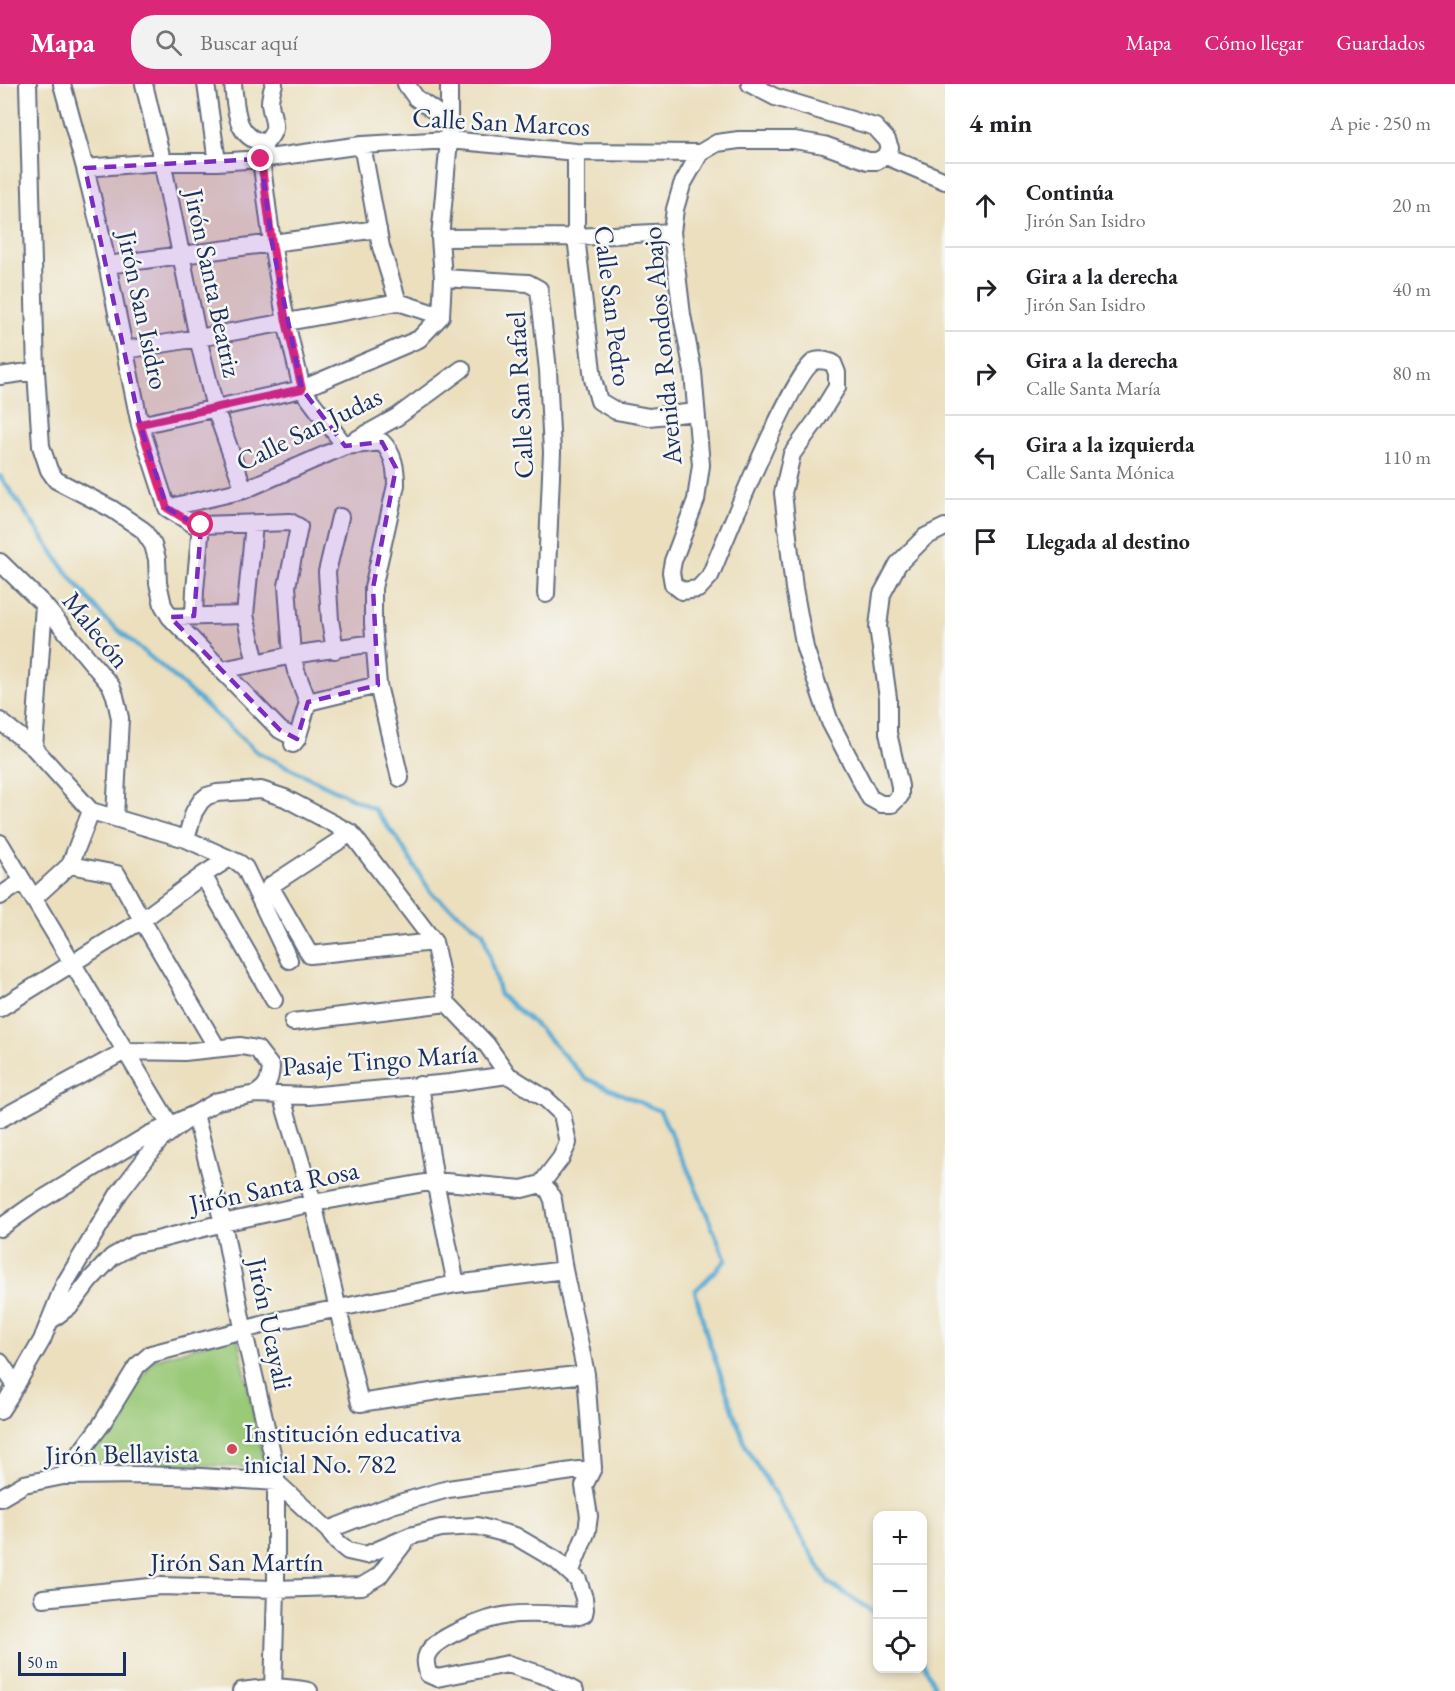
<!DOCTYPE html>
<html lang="es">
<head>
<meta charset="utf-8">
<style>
	:root { --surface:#fff; --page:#f2f2f2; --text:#202124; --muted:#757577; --line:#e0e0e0; --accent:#db2777 }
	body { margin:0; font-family:"EB Garamond",serif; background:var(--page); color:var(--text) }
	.controls { position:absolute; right:18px; bottom:18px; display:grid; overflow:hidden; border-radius:12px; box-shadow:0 3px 9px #0003 }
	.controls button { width:54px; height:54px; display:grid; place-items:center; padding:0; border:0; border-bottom:2px solid var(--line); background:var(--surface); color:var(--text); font:30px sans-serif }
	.scale { position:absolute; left:18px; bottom:15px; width:108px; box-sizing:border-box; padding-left:6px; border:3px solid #1b2f5e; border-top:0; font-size:16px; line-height:21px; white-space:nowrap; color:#1b2f5e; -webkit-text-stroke:4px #f6f6f2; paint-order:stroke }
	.stop { position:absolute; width:18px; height:18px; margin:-14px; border:4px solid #db2777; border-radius:50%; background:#fff }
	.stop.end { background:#db2777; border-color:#fff; box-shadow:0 2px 6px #0008 }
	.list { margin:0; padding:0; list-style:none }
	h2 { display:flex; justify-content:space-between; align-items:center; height:78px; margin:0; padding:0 24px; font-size:26px }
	h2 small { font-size:20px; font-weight:400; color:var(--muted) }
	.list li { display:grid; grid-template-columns:39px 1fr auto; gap:18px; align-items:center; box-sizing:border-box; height:84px; padding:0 24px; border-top:2px solid var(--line) }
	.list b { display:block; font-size:22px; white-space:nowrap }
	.list p { margin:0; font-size:20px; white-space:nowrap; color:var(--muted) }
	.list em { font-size:20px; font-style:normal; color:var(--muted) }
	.icon { flex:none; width:33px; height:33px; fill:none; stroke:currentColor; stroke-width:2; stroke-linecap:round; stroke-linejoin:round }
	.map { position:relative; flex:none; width:945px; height:1607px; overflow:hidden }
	header { display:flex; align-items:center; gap:36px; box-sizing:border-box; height:84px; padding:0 30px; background:var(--accent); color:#fff }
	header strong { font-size:28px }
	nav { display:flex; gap:33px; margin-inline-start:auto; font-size:21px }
	.search { width:420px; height:54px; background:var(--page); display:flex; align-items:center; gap:15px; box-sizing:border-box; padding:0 21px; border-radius:24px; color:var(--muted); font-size:22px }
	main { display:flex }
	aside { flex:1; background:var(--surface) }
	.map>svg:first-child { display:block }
	.green { fill:#9ac978; stroke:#5a7c6b; stroke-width:1.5 }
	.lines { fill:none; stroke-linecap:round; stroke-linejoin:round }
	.stream { stroke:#57aad2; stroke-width:4.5 }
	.minor-casing { stroke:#646d80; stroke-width:20 }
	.minor { stroke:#fff; stroke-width:16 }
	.route { stroke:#db2777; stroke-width:8 }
	.marked { fill:#7b2cbf; fill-opacity:0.2; stroke:#7b2cbf; stroke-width:4.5; stroke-dasharray:12 8; stroke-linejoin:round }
	.poi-dot { fill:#d1495b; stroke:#f6f6f2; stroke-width:2 }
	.labels { text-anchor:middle; stroke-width:5; stroke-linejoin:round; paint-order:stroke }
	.street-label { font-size:27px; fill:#1b2f5e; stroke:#f6f6f2 }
	.poi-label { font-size:27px; fill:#1b2f5e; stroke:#f6f6f2; text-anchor:start }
</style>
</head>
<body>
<header>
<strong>Mapa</strong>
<div class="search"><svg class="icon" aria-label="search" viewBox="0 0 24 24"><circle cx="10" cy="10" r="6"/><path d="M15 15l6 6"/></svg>Buscar aquí</div>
<nav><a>Mapa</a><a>Cómo llegar</a><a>Guardados</a></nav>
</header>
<main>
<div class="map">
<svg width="945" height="1607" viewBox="0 0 945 1607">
	<rect width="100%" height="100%" fill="#f6f6f2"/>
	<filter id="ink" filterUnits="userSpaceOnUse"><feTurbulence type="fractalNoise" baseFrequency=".0167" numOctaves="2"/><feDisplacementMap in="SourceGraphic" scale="12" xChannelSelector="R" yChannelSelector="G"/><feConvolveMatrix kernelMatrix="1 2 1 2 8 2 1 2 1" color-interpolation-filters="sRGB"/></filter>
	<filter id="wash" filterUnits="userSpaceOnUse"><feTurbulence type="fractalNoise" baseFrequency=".008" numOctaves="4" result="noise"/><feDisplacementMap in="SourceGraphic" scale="24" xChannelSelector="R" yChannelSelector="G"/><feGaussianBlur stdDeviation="1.35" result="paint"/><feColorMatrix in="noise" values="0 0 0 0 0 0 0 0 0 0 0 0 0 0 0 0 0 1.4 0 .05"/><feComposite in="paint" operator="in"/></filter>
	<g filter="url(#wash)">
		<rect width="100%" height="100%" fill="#ebdfbe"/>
		<path class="green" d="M237,1251L265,1384L138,1378L77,1383L109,1342L154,1276Z"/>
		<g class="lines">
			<path class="stream" d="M0,392L65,486L106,536L172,591L257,668L374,725L399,757L431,809L483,848L500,911L536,941L585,994L660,1027L686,1081L726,1176L695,1207L708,1255L746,1363L829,1499L878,1531
				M922,1576L937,1607"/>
		</g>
	</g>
	<g filter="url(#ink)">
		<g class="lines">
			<g class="minor-casing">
				<path id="minor" d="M28,0L36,287L41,362L49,386L56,396L112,425L143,446L153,461L157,475L158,499L163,521L170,533L280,646L297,655
					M62,0L85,84L99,141L140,341L167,424L193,440L201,441L290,438L299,443L287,502L292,571L296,587L308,618L297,655L293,660
					M144,0L160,67L198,254L215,324L244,406
					M206,0L217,78
					M233,0C236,25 235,54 265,59C281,42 272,39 270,19C270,13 272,6 274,0
					M406,0L416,14L449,37
					M750,0L775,13L875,43L887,56L890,64L886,72L877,77H868L824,61L794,56H739L717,59L700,69L682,101L675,125L672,148L682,231L693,288L701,381L696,416L673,477L671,488L673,500L682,507L698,505L710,492C723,461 793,287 815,277C822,275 827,277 833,279L837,289V303L818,334L792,370L783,409L794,504L805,564L830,638L870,714L881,720H892L900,712V702L888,649V614L878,543L882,510L898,480L925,453L945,443
					M265,59L261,75L272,159L286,238L302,305L345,362L382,358C394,370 396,385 396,401L373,504V540L378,601L400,694
					M362,61L381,163L398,218
					M576,68V153L593,295L599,317L616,327L649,333L696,328
					M886,72L945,97
					M85,84L161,78H217L261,75L362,61L449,56L576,68L700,69
					M440,154L576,153L672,148
					M107,181L378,145
					M443,194L528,199L539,205L548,286L552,368L546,510
					M441,232L443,194L440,154L449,56V0
					M125,266L198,254L398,218L441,232
					M0,292L36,287
					M140,341L302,305L419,255L441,232
					M167,424L244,406L345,362L397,333L462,285
					M0,478L44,521L111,602L115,612L120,634L115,733
					M245,531L254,440
					M194,532L195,506L201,441
					M170,533L245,531L256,579L292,571L374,559
					M335,566L330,536L327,488L340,433
					M222,586L256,579
					M308,618L378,601
					M0,637L34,664L91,727L186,755L239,779L245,784L289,876
					M34,664L44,521
					M351,749L434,858
					M186,755L194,728L201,717L207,712L217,709L261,706L285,714L351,749L270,802L310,871L434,858L447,919L487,961L508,991L546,1015L562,1030L568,1059L561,1074L541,1100
					M0,759L170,1041
					M70,781L117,790L142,836L217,964
					M203,791L274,916
					M0,812L23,797
					M34,814L70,781L91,727
					M0,924L142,836L203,791L228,775
					M293,938L447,919
					M420,1001L435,1097L456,1200
					M281,1011L313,1119L360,1319L457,1304L586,1290
					M0,1035L125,967L184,968L241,962L257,965L271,983C270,997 267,1003 256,1010
					M0,1144L34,1120L148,1051L195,1030L223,1139L243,1244L276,1386V1505L273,1607
					M50,1237L71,1221L90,1196L112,1173L135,1160L157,1156L223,1139L313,1119L435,1097L522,1105L541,1100
					M0,1278L16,1302
					M0,1327L9,1313L42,1256L64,1201L119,1109L160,1056L195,1030L218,1017L256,1010L308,1012L450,999L508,991
					M63,1392L101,1341L137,1282L151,1270L281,1236L456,1200L564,1186
					M0,1414L24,1400L63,1392L139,1391L201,1393L276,1398L328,1446L337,1458L348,1467L366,1471L410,1452L441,1444L477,1442L515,1452L556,1476L578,1496L584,1514L585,1525L584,1530L579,1532C557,1531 530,1528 509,1531C490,1533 433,1553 427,1571C424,1577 427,1584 428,1590L437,1594L508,1580L549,1593L575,1607
					M328,1446L392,1421L448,1405L593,1384L586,1290L564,1186L553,1116L549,1107L541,1100
					M570,1489L587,1447L589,1432L584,1402L593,1384
					M43,1514L160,1502L276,1505L362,1502L379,1492L407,1455
					M241,1607C268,1603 281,1602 309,1607"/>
			</g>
			<use href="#minor" class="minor"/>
		</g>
	</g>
	<g class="lines" filter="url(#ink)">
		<path class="route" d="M201,441L193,440L167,424L140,340L302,305L286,237L272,159L261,75"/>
	</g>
	<path class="marked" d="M261,75L272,159L302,305L345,362L382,358L396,384L373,504L378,601L308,618L297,655L280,646L170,533L194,532L201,444L167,424L140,341L85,84Z"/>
	<circle class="poi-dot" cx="232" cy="1365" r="6"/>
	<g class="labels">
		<g class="street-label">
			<text transform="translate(501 38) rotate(3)" y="9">Calle San Marcos</text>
			<text transform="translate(213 199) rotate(78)" y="9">Jirón Santa Beatriz</text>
			<text transform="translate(613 222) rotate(83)" y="9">Calle San Pedro</text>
			<text transform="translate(143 226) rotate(78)" y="9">Jirón San Isidro</text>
			<text transform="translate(662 262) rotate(-95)" y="9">Avenida Rondos Abajo</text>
			<text transform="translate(520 311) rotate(-93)" y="9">Calle San Rafael</text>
			<text transform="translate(309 345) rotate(-26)" y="9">Calle San Judas</text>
			<text transform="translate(96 546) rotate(51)" y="9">Malecón</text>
			<text transform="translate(380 976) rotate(-4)" y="9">Pasaje Tingo María</text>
			<text transform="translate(274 1103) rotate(-12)" y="9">Jirón Santa Rosa</text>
			<text transform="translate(270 1240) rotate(78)" y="9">Jirón Ucayali</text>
			<text transform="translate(122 1370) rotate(-1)" y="9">Jirón Bellavista</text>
			<text x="237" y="1487">Jirón San Martín</text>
		</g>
		<g class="poi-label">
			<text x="244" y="1358">Institución educativa<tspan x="244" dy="31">inicial No. 782</tspan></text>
		</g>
	</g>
</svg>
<div class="controls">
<button>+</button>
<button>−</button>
<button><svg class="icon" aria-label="locate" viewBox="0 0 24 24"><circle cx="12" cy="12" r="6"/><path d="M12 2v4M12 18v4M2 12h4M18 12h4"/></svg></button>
</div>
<div class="scale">50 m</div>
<div class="stop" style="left:201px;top:441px"></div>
<div class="stop end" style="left:261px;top:75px"></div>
</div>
<aside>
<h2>4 min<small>A pie · 250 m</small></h2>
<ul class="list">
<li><svg class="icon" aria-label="ahead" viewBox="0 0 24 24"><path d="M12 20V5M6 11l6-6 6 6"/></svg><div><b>Continúa</b><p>Jirón San Isidro</p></div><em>20 m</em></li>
<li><svg class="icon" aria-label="right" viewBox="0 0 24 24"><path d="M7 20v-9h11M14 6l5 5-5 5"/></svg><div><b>Gira a la derecha</b><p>Jirón San Isidro</p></div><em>40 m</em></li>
<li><svg class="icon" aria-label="right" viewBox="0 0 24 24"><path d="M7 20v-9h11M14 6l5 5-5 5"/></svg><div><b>Gira a la derecha</b><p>Calle Santa María</p></div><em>80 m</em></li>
<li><svg class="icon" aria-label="left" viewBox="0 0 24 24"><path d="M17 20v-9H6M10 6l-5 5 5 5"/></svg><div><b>Gira a la izquierda</b><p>Calle Santa Mónica</p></div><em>110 m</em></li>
<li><svg class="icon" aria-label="arrive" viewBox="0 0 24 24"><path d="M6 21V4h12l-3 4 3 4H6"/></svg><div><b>Llegada al destino</b></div></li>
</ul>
</aside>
</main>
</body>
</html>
